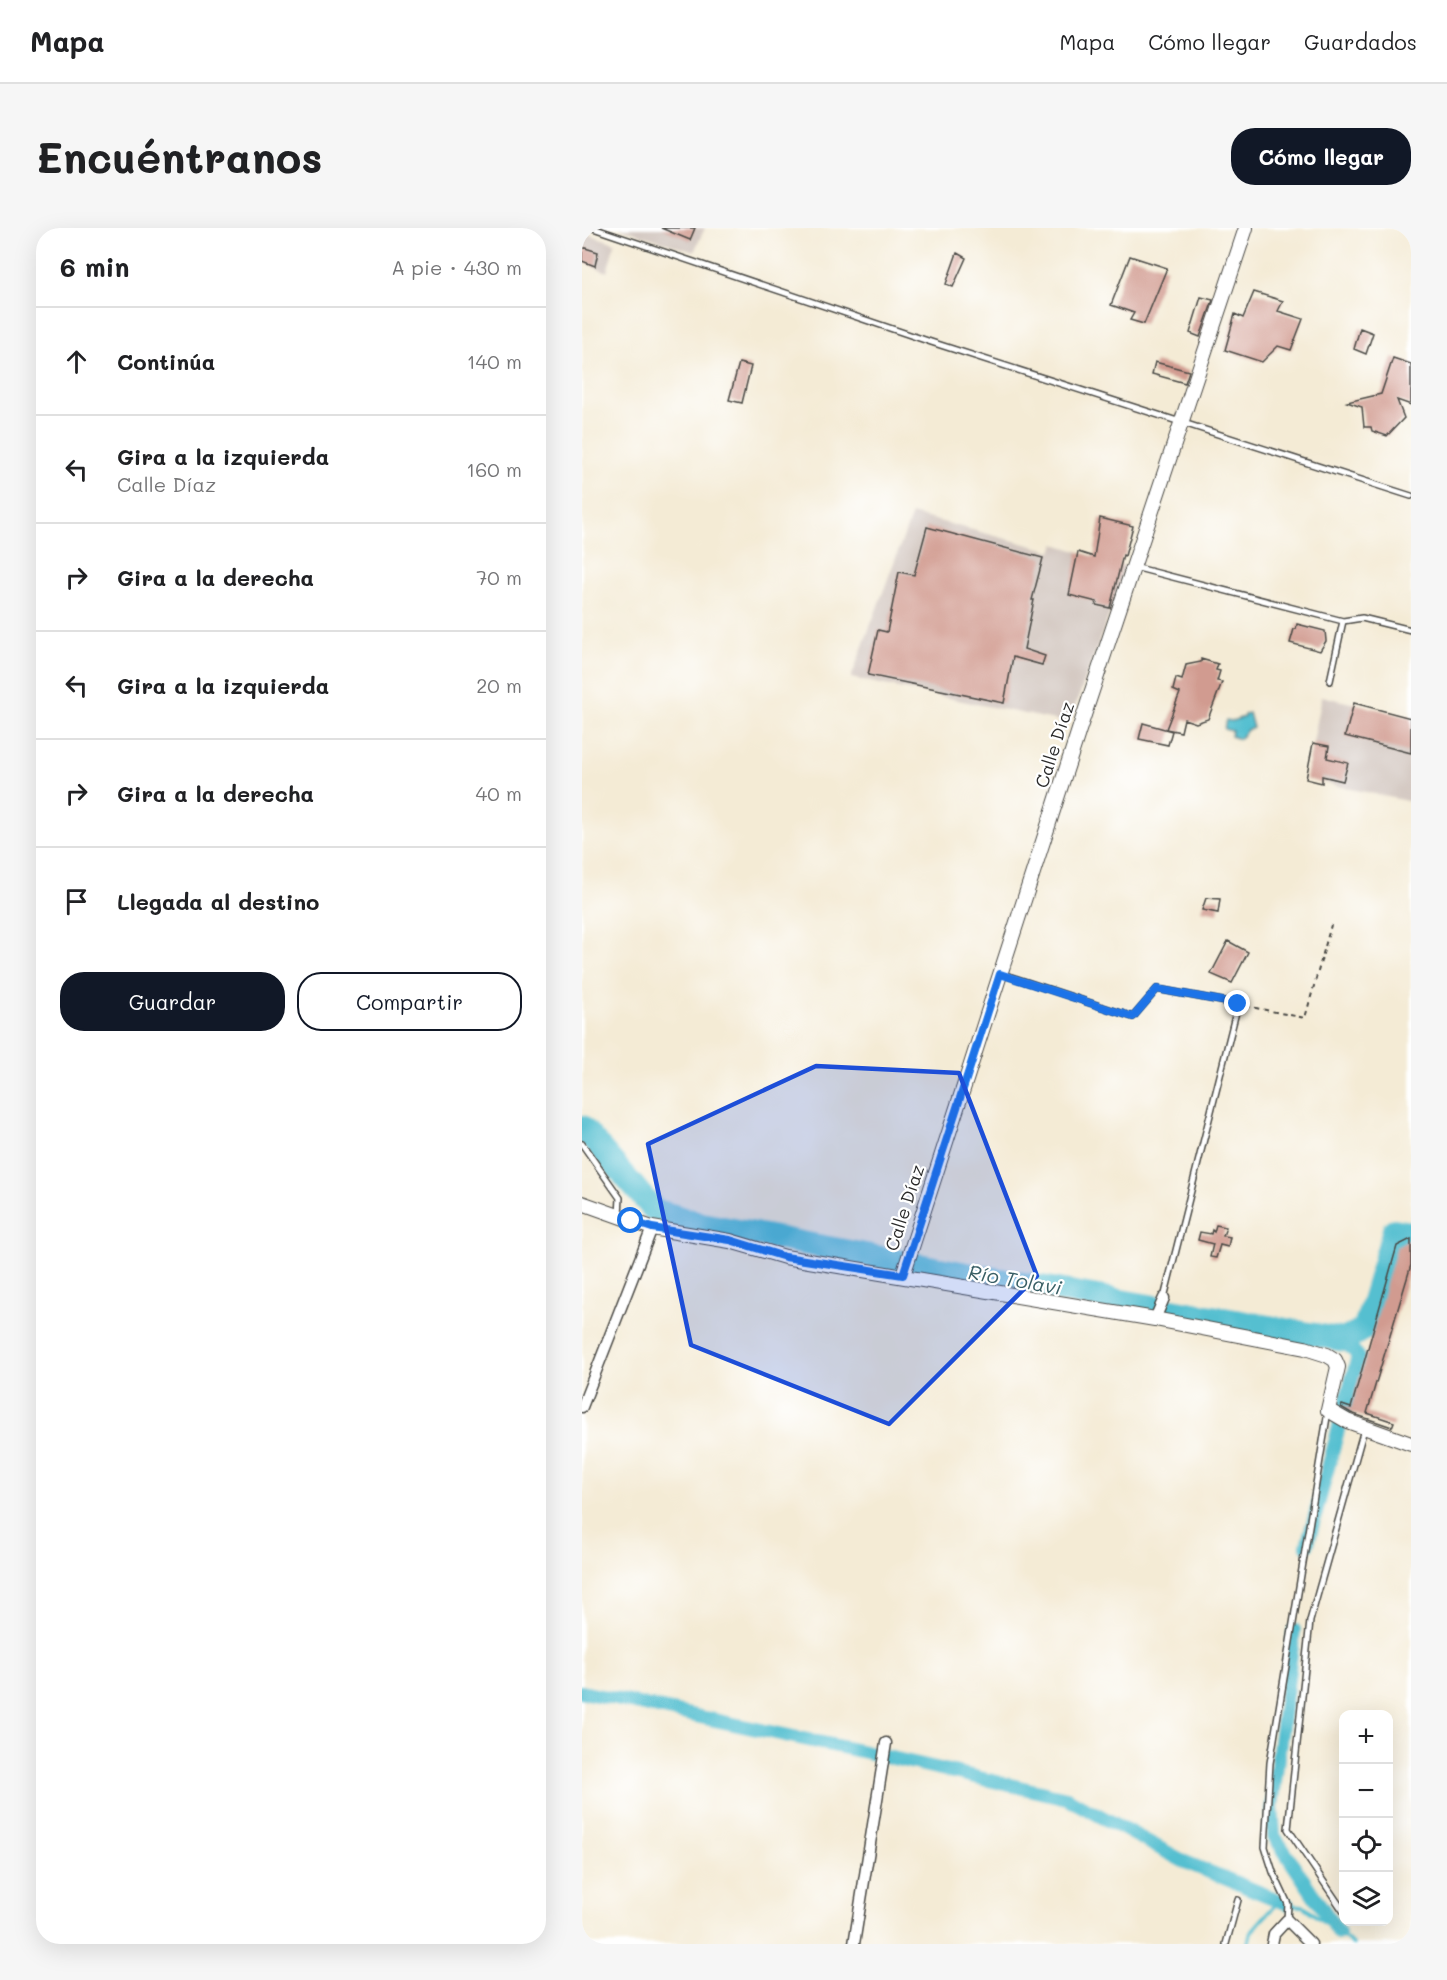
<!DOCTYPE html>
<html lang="es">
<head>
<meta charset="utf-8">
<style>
	:root { --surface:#fff; --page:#f6f6f6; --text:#202124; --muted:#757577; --line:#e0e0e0; --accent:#111827 }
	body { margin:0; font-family:Mali,sans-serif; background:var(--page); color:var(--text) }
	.controls { position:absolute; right:18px; bottom:18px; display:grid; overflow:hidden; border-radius:12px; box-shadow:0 6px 24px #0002 }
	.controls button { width:54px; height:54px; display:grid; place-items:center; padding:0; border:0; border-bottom:2px solid var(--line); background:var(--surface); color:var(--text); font:30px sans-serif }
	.stop { position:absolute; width:18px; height:18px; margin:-14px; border:4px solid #1a73e8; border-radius:50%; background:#fff }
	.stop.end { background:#1a73e8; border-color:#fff; box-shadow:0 2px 6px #0008 }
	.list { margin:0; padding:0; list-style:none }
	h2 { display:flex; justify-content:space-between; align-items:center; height:78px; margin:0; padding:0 24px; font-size:26px }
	h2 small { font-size:20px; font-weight:400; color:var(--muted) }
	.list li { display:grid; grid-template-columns:39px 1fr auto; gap:18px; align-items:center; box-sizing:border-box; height:108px; padding:0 24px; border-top:2px solid var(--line) }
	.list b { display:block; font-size:22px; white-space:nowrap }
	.list p { margin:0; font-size:20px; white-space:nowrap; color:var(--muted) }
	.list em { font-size:20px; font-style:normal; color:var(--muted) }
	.actions { display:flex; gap:12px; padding:18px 24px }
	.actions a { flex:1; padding:14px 0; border:2px solid var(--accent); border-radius:24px; text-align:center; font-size:21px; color:var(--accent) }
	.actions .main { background:var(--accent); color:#fff }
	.icon { flex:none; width:33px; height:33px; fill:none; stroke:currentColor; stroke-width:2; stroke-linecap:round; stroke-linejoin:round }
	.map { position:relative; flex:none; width:829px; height:1716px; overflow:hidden; border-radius:24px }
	header { display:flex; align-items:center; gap:36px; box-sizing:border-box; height:84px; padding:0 30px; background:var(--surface); border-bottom:2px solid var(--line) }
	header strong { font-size:28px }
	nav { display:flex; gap:33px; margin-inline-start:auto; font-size:21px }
	.intro { display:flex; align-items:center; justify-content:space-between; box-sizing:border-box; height:144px; padding:0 36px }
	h1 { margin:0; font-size:42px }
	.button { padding:15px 27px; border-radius:24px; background:var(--accent); color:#fff; font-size:21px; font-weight:700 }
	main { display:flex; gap:36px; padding:0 36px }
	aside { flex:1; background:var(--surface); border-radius:24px; box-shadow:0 6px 24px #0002 }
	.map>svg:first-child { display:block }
	.industrial { fill:#cec1b9 }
	.water { fill:#54bfd0; stroke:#40757e; stroke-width:1.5 }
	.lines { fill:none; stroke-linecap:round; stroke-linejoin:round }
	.stream { stroke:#54bfd0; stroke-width:4 }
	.canal { stroke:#54bfd0; stroke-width:14 }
	.river { stroke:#54bfd0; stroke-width:24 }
	.building { fill:#d19b90 }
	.service-casing { stroke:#494844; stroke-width:8 }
	.minor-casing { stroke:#494844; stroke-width:13 }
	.tertiary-casing { stroke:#494844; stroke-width:16 }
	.path { stroke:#494844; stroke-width:2; stroke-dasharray:4.5 4.5; stroke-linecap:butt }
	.service { stroke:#fff; stroke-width:5 }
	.minor { stroke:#fff; stroke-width:10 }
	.tertiary { stroke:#fff; stroke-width:14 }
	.route { stroke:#1a73e8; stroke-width:8 }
	.marked { fill:#1d4ed8; fill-opacity:0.2; stroke:#1d4ed8; stroke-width:4.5; stroke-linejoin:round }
	.labels { text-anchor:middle; stroke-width:4.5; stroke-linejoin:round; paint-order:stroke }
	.street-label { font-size:18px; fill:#2b2b2b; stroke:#fff }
	.water-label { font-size:20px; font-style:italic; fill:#395f65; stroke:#fff }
</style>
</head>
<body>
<header>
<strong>Mapa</strong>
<nav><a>Mapa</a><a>Cómo llegar</a><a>Guardados</a></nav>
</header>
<div class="intro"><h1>Encuéntranos</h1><a class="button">Cómo llegar</a></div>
<main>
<aside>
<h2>6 min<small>A pie · 430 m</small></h2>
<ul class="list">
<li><svg class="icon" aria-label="ahead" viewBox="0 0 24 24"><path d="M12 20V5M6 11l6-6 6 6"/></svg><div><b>Continúa</b></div><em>140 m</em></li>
<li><svg class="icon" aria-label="left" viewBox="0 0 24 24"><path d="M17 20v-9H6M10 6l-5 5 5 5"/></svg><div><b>Gira a la izquierda</b><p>Calle Díaz</p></div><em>160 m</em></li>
<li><svg class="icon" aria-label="right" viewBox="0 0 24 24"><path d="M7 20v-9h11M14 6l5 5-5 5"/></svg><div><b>Gira a la derecha</b></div><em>70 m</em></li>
<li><svg class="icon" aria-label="left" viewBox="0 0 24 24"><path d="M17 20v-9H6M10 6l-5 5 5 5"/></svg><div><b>Gira a la izquierda</b></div><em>20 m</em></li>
<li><svg class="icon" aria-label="right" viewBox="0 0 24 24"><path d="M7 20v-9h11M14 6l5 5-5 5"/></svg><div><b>Gira a la derecha</b></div><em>40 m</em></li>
<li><svg class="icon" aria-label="arrive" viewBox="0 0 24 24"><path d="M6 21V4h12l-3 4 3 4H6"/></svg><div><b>Llegada al destino</b></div></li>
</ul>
<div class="actions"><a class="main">Guardar</a><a>Compartir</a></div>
</aside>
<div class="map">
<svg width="829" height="1716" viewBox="0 0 829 1716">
	<rect width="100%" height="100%" fill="#fff"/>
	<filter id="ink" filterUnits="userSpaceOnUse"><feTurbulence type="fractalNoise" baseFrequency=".0167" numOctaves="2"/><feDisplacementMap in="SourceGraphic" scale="12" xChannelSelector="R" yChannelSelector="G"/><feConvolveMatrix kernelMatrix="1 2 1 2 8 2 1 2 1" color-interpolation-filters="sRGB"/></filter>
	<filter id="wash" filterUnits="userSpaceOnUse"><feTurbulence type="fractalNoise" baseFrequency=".008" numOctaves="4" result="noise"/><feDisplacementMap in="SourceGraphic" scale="24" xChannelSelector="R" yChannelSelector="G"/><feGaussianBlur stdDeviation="1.35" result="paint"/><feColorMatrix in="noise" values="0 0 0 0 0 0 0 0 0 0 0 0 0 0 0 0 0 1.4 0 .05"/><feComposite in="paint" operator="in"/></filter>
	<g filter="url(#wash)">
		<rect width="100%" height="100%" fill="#f4ebd5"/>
		<path class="industrial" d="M38,0H123L112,24Z
			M0,4L33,15L25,44L0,33Z
			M330,286L470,323L473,316L545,339L487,495L269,450Z
			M740,468L829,490V574L724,551Z"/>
		<path class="water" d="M667,485L671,500L666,501L657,511L649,508L650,503L642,501L644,492L650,493L662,489V487Z"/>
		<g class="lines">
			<path class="stream" d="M666,1716L669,1704L694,1676L721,1678L771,1716"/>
			<path class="canal" d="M725,1318L776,1128L762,1112
				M712,1402L690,1578L692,1608L757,1705
				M0,1464L297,1527L485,1570L603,1634L706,1676"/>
			<path class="river" d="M0,899L72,982L120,996L390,1047L762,1112L783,1100L812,1002L829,1005"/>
		</g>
		<g id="blocks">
			<path class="building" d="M79,0H113L108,12Z
				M0,19L16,24L13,38L0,33Z
				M375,25L384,30L371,59L364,56Z
				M548,28L585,40L562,96L548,92L552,85L529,77Z
				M672,64L701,73L696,83L721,91L709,122L696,118L680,134L643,122L653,86L661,90Z
				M619,69L631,72L618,109L608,105Z
				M778,100L791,105L784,126L772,121Z
				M811,130L829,136V177L815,172L822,190L805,208L790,203L789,199H782L780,179L765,174L799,166Z
				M573,134L607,143L603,155L570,146Z
				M157,135L169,138L160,175L147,172Z
				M518,290L551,298L543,328L541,327L528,380L514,377L515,374L487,367L496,324L512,329Z
				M345,299L461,330L450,372H452L442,421L463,428L460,437L431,429L422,475L286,447L296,402L305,404L317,344L332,347Z
				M715,396L743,403L744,413L738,423L708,415L712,401H714Z
				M619,431L636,436L634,442L638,443L635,453L640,454L626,491L614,495L602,491L599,504L584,501L598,465L591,462L594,450L600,452L604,437L619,434Z
				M772,475L829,490V525L763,508Z
				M561,495L590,503L586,517L557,511Z
				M731,515L747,518L745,530L766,535L761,553L740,548V555L724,551Z
				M624,670L638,671L636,685L620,682Z
				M646,713L666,724L650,755L629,746Z
				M634,997L644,999L641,1008L648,1009L646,1019L638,1017L634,1030L628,1029L631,1016L616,1012L618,1004L629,1006L630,1002L632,1004Z
				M829,1011V1037L785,1185L812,1194L810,1199L769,1185L759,1179L760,1177L769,1180L815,1018Z"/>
		</g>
	</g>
	<g filter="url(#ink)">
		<use href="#blocks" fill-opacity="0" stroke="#494844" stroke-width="1.5"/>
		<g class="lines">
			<g class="service-casing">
				<path id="service" d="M11,0L349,114L829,268
					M552,339L761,393L780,390L829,402
					M748,453L761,393
					M420,746L551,789L575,761L656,776L582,1070
					M0,916L38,970L37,987
					M762,1684L706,1601L728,1393L782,1201
					M705,1692L706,1676L691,1644L683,1619L688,1535L746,1183
					M644,1716L656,1672"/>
			</g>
			<g class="minor-casing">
				<path id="minor" d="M573,1091L582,1070
					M0,1179L70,1000
					M272,1716L304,1515
					M690,1716L692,1706L705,1692L729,1716"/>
			</g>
			<g class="tertiary-casing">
				<path id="tertiary" d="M0,975L70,1000L148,1013L203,1029L573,1091L723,1120L745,1127L753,1132L756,1139L746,1182L765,1193L829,1216
					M321,1047L497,502L664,0"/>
			</g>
			<path class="path" d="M664,778L723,790L749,697"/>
			<use href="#service" class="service"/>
			<use href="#minor" class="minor"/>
			<use href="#tertiary" class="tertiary"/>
		</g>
	</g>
	<g class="lines" filter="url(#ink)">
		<path class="route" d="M49,993L70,1000L148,1012L203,1029L321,1047L418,746L551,789L575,761L656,776"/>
	</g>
	<path class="marked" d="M234,838L377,845L455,1048L307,1196L109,1117L66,916Z"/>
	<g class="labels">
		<g class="street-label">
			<text transform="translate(473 517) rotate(-72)" y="6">Calle Díaz</text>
			<text transform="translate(323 980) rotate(-72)" y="6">Calle Díaz</text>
		</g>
		<g class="water-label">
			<text transform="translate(433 1052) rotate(10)" y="7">Río Tolavi</text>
		</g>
	</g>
</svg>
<div class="controls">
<button>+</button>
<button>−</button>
<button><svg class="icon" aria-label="locate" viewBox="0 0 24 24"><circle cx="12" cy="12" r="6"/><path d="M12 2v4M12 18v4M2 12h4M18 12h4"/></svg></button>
<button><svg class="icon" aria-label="layers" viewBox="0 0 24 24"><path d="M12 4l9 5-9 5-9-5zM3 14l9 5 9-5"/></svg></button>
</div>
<div class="stop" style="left:49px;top:993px"></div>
<div class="stop end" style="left:656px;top:776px"></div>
</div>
</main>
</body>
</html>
